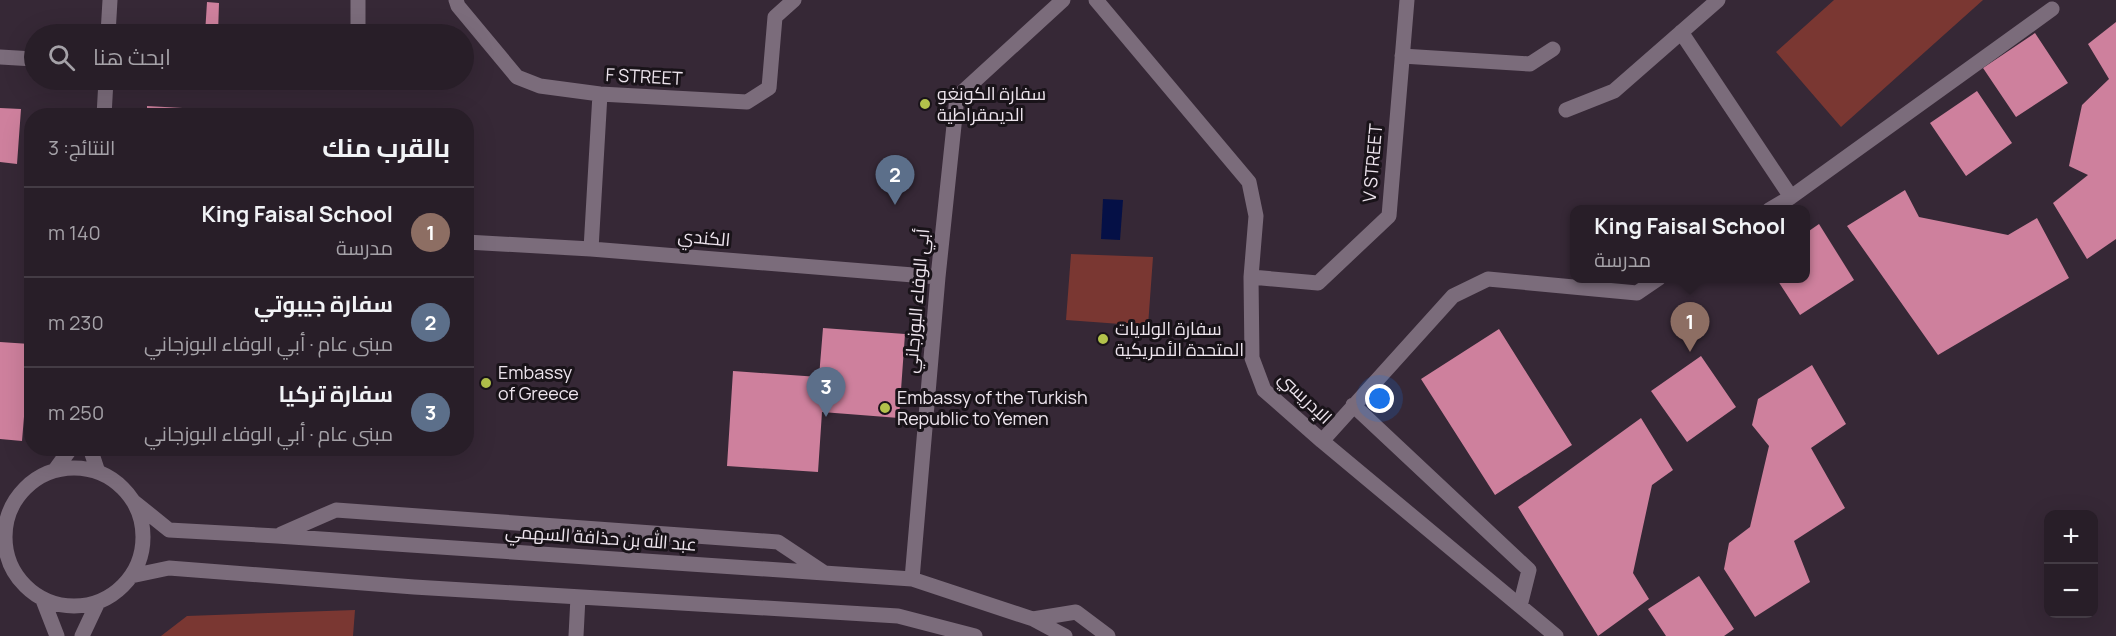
<!DOCTYPE html>
<html lang="ar">
<head>
<meta charset="utf-8">
<style>
	:root { --surface:#281e28; --page:#302730; --text:#f1f3f6; --muted:#a5a2a8; --line:#443c45; --accent:#b3c24b }
	body { margin:0; font-family:Manrope,Cairo,sans-serif; background:var(--page); color:var(--text); direction:rtl }
	.controls { position:absolute; right:18px; bottom:18px; display:grid; overflow:hidden; border-radius:12px; box-shadow:0 6px 24px #0002 }
	.controls button { width:54px; height:54px; display:grid; place-items:center; padding:0; border:0; border-bottom:2px solid var(--line); background:var(--surface); color:var(--text); font:30px sans-serif }
	.you { position:absolute; left:1380px; top:399px; width:21px; height:21px; margin:-15px; border:4px solid #fff; border-radius:50%; background:#1a73e8; box-shadow:0 0 0 9px #1a73e833 }
	.badge { display:grid; place-items:center; width:39px; height:39px; border-radius:50%; background:var(--accent); color:#fff; font-size:20px; font-weight:700 }
	.pin { position:absolute; translate:-50% -50px; filter:drop-shadow(0 2px 3px #0008) }
	.pin::after { content:''; position:absolute; top:32px; width:21px; height:18px; background:inherit; clip-path:polygon(0 0,100% 0,50% 100%) }
	.popup { position:absolute; left:1570px; top:205px; width:240px; height:78px; box-sizing:border-box; display:grid; place-content:center; border-radius:12px; background:var(--surface); filter:drop-shadow(0 2px 4px #0005); font-size:20px; white-space:nowrap; color:var(--muted) }
	.popup b { font-size:22px; color:var(--text) }
	.popup::after { content:''; position:absolute; left:50%; top:100%; margin-left:-12px; border:12px solid transparent; border-top-color:var(--surface) }
	.list { margin:0; padding:0; list-style:none }
	h2 { display:flex; justify-content:space-between; align-items:center; height:78px; margin:0; padding:0 24px; font-size:26px }
	h2 small { font-size:20px; font-weight:400; color:var(--muted) }
	.list li { display:grid; grid-template-columns:39px 1fr auto; gap:18px; align-items:center; box-sizing:border-box; height:90px; padding:0 24px; border-top:2px solid var(--line) }
	.list b { display:block; font-size:22px; white-space:nowrap }
	.list p { margin:0; font-size:20px; white-space:nowrap; color:var(--muted) }
	.list em { font-size:20px; font-style:normal; color:var(--muted) }
	.icon { flex:none; width:33px; height:33px; fill:none; stroke:currentColor; stroke-width:2; stroke-linecap:round; stroke-linejoin:round }
	.map { position:relative; flex:none; width:2116px; height:636px; overflow:hidden; direction:ltr }
	.search { position:absolute; background:var(--surface); box-shadow:0 6px 24px #0002; left:24px; top:24px; width:450px; height:66px; display:flex; align-items:center; gap:15px; box-sizing:border-box; padding:0 21px; border-radius:33px; color:var(--muted); font-size:22px }
	.panel { position:absolute; background:var(--surface); box-shadow:0 6px 24px #0002; left:24px; top:108px; width:450px; height:348px; border-radius:24px; direction:rtl }
	.map>svg:first-child { display:block }
	.green { fill:#7a3732 }
	.water { fill:#051046 }
	.building { fill:#ce809d }
	.lines { fill:none; stroke-linecap:round; stroke-linejoin:round }
	.minor { stroke:#7b6c7b; stroke-width:15 }
	.poi-dot { fill:#b3c24b; stroke:#191319; stroke-width:2 }
	.labels { text-anchor:middle; stroke-width:6; stroke-linejoin:round; paint-order:stroke }
	.street-label { font-size:18px; fill:#ede4ed; stroke:#191319 }
	.poi-label { font-size:18px; fill:#ede4ed; stroke:#191319; text-anchor:start }
</style>
</head>
<body>
<div class="map">
<svg width="2116" height="636" viewBox="0 0 2116 636">
	<rect width="100%" height="100%" fill="#362836"/>
	<path class="green" d="M1834,0H1983L1841,127L1776,52Z
		M1071,254L1153,257L1148,326L1066,320Z
		M355,610L353,636H161L187,616Z"/>
	<path class="water" d="M1103,199L1123,200L1120,240L1101,239Z"/>
	<path class="building" d="M207,2L219,3L218,34H205Z
		M2116,22V239L2087,259L2053,203L2088,175L2069,166L2082,105L2109,79L2088,44Z
		M149,30L204,33V34H149Z
		M2035,33L2068,83L2016,117L1983,68Z
		M163,80H215V84L163,81Z
		M1977,91L2012,143L1966,176L1930,123Z
		M147,106L236,111L235,116H147Z
		M0,108L21,109L17,164L0,162Z
		M1905,190L1919,217L2008,235L2037,218L2069,278L1938,355L1847,226Z
		M1819,224L1854,280L1800,315L1776,278H1806V233Z
		M823,328L905,334L899,418L822,412L818,472L727,466L733,371L819,377Z
		M1499,329L1572,445L1495,495L1421,379Z
		M0,342L30,344L22,441L0,439Z
		M1701,356L1736,407L1687,442L1651,391Z
		M1812,365L1846,424L1811,448L1845,508L1794,541L1810,582L1755,617L1724,569L1729,543L1750,527L1769,446L1752,425L1758,399Z
		M1641,418L1673,470L1652,485L1633,573L1649,599L1598,636L1518,507Z
		M1699,576L1734,629L1724,636H1666L1648,609Z"/>
	<g class="lines">
		<path class="minor" d="M456,0L458,6L517,77L540,86L600,94L747,102L769,88L775,17L794,0
			M1096,0L1249,182L1256,216L1251,277L1252,358L1264,390L1322,441L1556,636
			M1681,32L1791,197L1769,210
			M108,34L110,0
			M358,34V0
			M1402,56L1530,64L1553,49
			M0,57L34,59
			M1566,110L1614,91L1718,0
			M104,116L106,80
			M1791,197L2052,9
			M466,242L591,249L938,277
			M591,249L600,94
			M1251,277L1318,283L1389,216L1407,0
			M1353,405L1529,570L1520,606
			M1322,441L1453,296L1488,279L1637,293L1659,278
			M90,448L98,472
			M5 537a69 69 0 1 1 138 0a69 69 0 1 1-138 0Z
			M55,470L71,448
			M133,501L169,530L277,536L912,579L1033,619L1065,636
			M281,534L336,510L778,542L823,572
			M131,576L169,568L414,587L898,616L975,636
			M912,579L938,277L957,97L1063,0
			M43,600L57,636
			M1033,619L1076,612L1108,636
			M82,636L98,602
			M576,636L578,597"/>
	</g>
	<g class="poi-dot">
		<circle cx="925" cy="104" r="6"/>
		<circle cx="1103" cy="339" r="6"/>
		<circle cx="486" cy="383" r="6"/>
		<circle cx="885" cy="408" r="6"/>
	</g>
	<g class="labels">
		<g class="street-label">
			<text transform="translate(644 77) rotate(3)" y="6">F STREET</text>
			<text transform="translate(1373 163) rotate(-85)" y="6">V STREET</text>
			<text transform="translate(704 238) rotate(5)" y="6">الكندي</text>
			<text transform="translate(917 301) rotate(-85)" y="6">أبي الوفاء البوزجاني</text>
			<text transform="translate(1305 398) rotate(44)" y="6">الإدريسي</text>
			<text transform="translate(601 538) rotate(4)" y="6">عبد الله بن حذافة السهمي</text>
		</g>
		<g class="poi-label">
			<text x="937" y="100">سفارة الكونغو<tspan x="937" dy="21">الديمقراطية</tspan></text>
			<text x="1115" y="335">سفارة الولايات<tspan x="1115" dy="21">المتحدة الأمريكية</tspan></text>
			<text x="498" y="379">Embassy<tspan x="498" dy="21">of Greece</tspan></text>
			<text x="897" y="404">Embassy of the Turkish<tspan x="897" dy="21">Republic to Yemen</tspan></text>
		</g>
	</g>
</svg>
<div class="controls">
<button>+</button>
<button>−</button>
</div>
<div class="you"></div>
<div class="pin badge" style="left:1690px;top:352px;background:#8d6e63">1</div>
<div class="popup"><b>King Faisal School</b>مدرسة</div>
<div class="pin badge" style="left:895px;top:205px;background:#5c6f8a">2</div>
<div class="pin badge" style="left:826px;top:417px;background:#5c6f8a">3</div>
<div class="search"><svg class="icon" aria-label="search" viewBox="0 0 24 24"><circle cx="10" cy="10" r="6"/><path d="M15 15l6 6"/></svg>ابحث هنا</div>
<section class="panel">
<h2>بالقرب منك<small>النتائج: 3</small></h2>
<ul class="list">
<li><span class="badge" style="background:#8d6e63">1</span><div><b>King Faisal School</b><p>مدرسة</p></div><em>140 m</em></li>
<li><span class="badge" style="background:#5c6f8a">2</span><div><b>سفارة جيبوتي</b><p>مبنى عام · أبي الوفاء البوزجاني</p></div><em>230 m</em></li>
<li><span class="badge" style="background:#5c6f8a">3</span><div><b>سفارة تركيا</b><p>مبنى عام · أبي الوفاء البوزجاني</p></div><em>250 m</em></li>
</ul>
</section>
</div>
</body>
</html>
